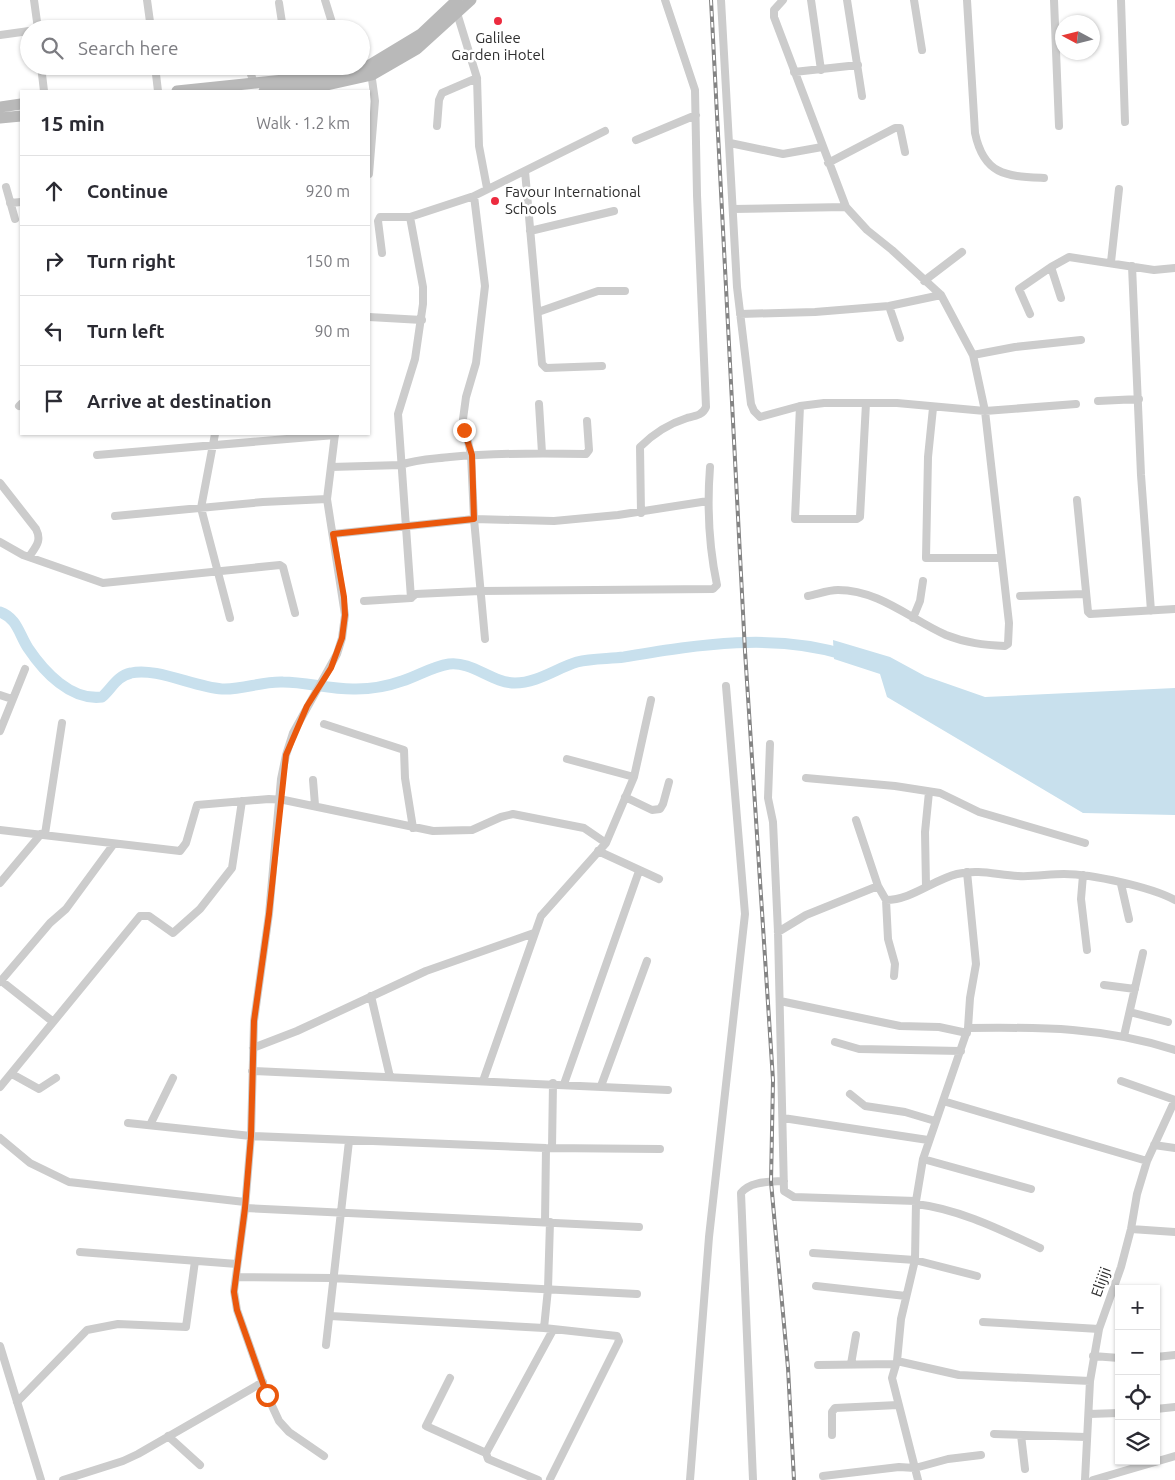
<!DOCTYPE html>
<html lang="en">
<head>
<meta charset="utf-8">
<style>
	:root { --surface:#fff; --page:#f2f2f3; --text:#2b2b33; --muted:#7c7c81; --line:#e1e1e2 }
	body { margin:0; font-family:Ubuntu,sans-serif; background:var(--page); color:var(--text) }
	.controls { position:absolute; right:15px; bottom:15px; display:grid; overflow:hidden; border-radius:0px; box-shadow:0 1px 4px #0004 }
	.controls button { width:45px; height:45px; display:grid; place-items:center; padding:0; border:0; border-bottom:1px solid var(--line); background:var(--surface); color:var(--text); font:25px sans-serif }
	.compass { position:absolute; left:1055px; top:15px; width:45px; height:45px; border-radius:50%; background:var(--surface); box-shadow:0 1px 4px #0004; rotate:277deg }
	.stop { position:absolute; width:15px; height:15px; margin:-11px; border:4px solid #ea580c; border-radius:50%; background:#fff }
	.stop.end { background:#ea580c; border-color:#fff; box-shadow:0 1px 5px #0008 }
	.list { margin:0; padding:0; list-style:none }
	h2 { display:flex; justify-content:space-between; align-items:center; height:65px; margin:0; padding:0 20px; font-size:21px }
	h2 small { font-size:16px; font-weight:400; color:var(--muted) }
	.list li { display:grid; grid-template-columns:32px 1fr auto; gap:15px; align-items:center; box-sizing:border-box; height:70px; padding:0 20px; border-top:1px solid var(--line) }
	.list b { display:block; font-size:19px; white-space:nowrap }
	.list em { font-size:16px; font-style:normal; color:var(--muted) }
	.icon { flex:none; width:28px; height:28px; fill:none; stroke:currentColor; stroke-width:2; stroke-linecap:round; stroke-linejoin:round }
	.map { position:relative; flex:none; width:1175px; height:1480px; overflow:hidden }
	.search { position:absolute; background:var(--surface); box-shadow:0 1px 4px #0004; left:20px; top:20px; width:350px; height:55px; display:flex; align-items:center; gap:12px; box-sizing:border-box; padding:0 18px; border-radius:28px; color:var(--muted); font-size:19px }
	.panel { position:absolute; background:var(--surface); box-shadow:0 1px 4px #0004; left:20px; top:90px; width:350px; height:345px; border-radius:0px }
	.map>svg:first-child { display:block }
	.water { fill:#c8e0ed }
	.lines { fill:none; stroke-linecap:round; stroke-linejoin:round }
	.river { stroke:#c8e0ed; stroke-width:11 }
	.minor { stroke:#ccc; stroke-width:8 }
	.secondary { stroke:#b9b9b9; stroke-width:11 }
	.rail-casing { stroke:#848484; stroke-width:4 }
	.rail { stroke:#fff; stroke-width:2; stroke-dasharray:5.5; stroke-linecap:butt }
	.route { stroke:#ea580c; stroke-width:6 }
	.poi-dot { fill:#ec2b3f; stroke:#fff; stroke-width:2 }
	.labels { text-anchor:middle; stroke-width:5; stroke-linejoin:round; paint-order:stroke }
	.poi-label { font-size:15px; fill:#2f2f2f; stroke:#fff }
	.street-label { font-size:15px; fill:#2f2f2f; stroke:#fff }
</style>
</head>
<body>
<div class="map">
<svg width="1175" height="1480" viewBox="0 0 1175 1480">
	<rect width="100%" height="100%" fill="#fff"/>
	<path class="water" d="M833,640L890,657L925,676L985,697L1175,688V815L1083,813L887,697L880,674L834,659Z"/>
	<g class="lines">
		<path class="river" d="M0,612C17,618 19,634 28,648C44,672 71,701 102,697C112,688 117,676 131,673C156,667 194,687 222,689C243,690 262,681 283,682C307,682 332,690 356,689C371,689 388,686 402,681C418,676 431,667 449,664C472,661 492,683 515,683C537,683 557,668 577,662C592,658 609,659 624,657C697,645 773,632 846,655"/>
		<path class="minor" d="M34,0L38,29
			M147,0L151,29
			M325,0L334,29
			M721,0L737,287L751,404L754,411L760,417L800,406L824,403H897L985,411L1076,404
			M783,0L774,10V17L846,207L867,230L892,250L941,295L973,355L985,411L1009,623L1008,644L1005,646C984,645 966,643 946,635C910,619 879,590 838,590C828,590 818,594 808,596
			M811,0L821,70
			M847,0L862,96
			M914,0L922,50
			M967,0L975,133C984,176 1007,176 1044,178
			M1054,0L1059,126
			M1121,0L1125,122
			M279,3L283,29
			M457,13L477,78L479,146L487,188
			M0,35L29,31
			M41,66L44,91
			M155,66L158,91
			M248,66L254,83
			M289,66L292,79
			M794,72L858,65
			M437,126L439,100L442,93L477,78
			M636,140L696,115
			M730,143L783,154L822,147
			M828,163L895,128H900L905,152
			M525,171L542,364L546,368L602,366
			M369,174L375,101L371,72
			M6,187L15,219
			M474,196L485,286L476,363L466,397L463,419L471,455L474,519L485,639
			M10,203L21,202
			M733,209L846,207
			M410,217L423,287V304L415,359L398,414L411,598
			M530,231L614,211
			M382,253L378,221L380,217H410L474,196L605,131
			M1111,262L1119,189
			M1132,266L1141,475L1151,611
			M1051,267L1061,298
			M924,281L962,252
			M889,306L900,338
			M538,312L598,291H625
			M740,314L815,312L889,306L941,295
			M1030,314L1019,289L1051,267L1069,257L1154,270L1175,268
			M369,317L422,320
			M973,355L1015,347L1081,340
			M1098,401L1139,399
			M539,404L542,453
			M19,406L21,404
			M800,406L795,519H857L860,517L866,403
			M933,408L928,457L926,558H1001
			M215,434L201,508L230,618
			M97,455L335,435
			M331,467L401,465C416,459 433,459 450,457C495,453 541,453 586,454L589,450L587,421
			M0,483L36,529C42,541 36,546 29,557
			M1077,500L1088,612L1090,614L1175,609
			M641,513L640,447C654,433 668,424 687,418C695,416 703,415 706,407L697,195L695,90L665,0
			M115,516L263,502L327,499
			M333,534L474,519L554,521L618,515L708,501
			M0,542L23,555L103,583L280,565L283,567L295,613
			M1020,596L1085,594
			M364,601L411,598L416,594L480,591L713,589L717,585C709,547 707,506 710,467
			M913,618L920,601L923,581
			M0,695L12,699
			M324,724L404,750L405,778L413,828
			M0,731L25,669
			M770,744L768,798L773,822L778,932L784,1191L794,1197L916,1201
			M567,759L634,777
			M806,778L895,786L940,793L979,812L1085,843
			M313,780L315,805
			M625,797L652,810L660,809L663,804L669,782
			M856,820L878,886L886,900C911,900 933,880 957,874C979,869 997,875 1018,876C1033,877 1049,874 1064,874C1092,874 1151,887 1175,900
			M0,830L180,851L186,843L197,805L269,799L284,800L433,831L472,830L501,817L513,814L584,828L606,843
			M45,834L62,723
			M598,851L659,879
			M1083,875L1081,899L1087,950
			M0,883L41,834
			M1121,884L1129,919
			M926,887L925,832L929,792
			M886,900L888,939L895,964L894,976
			M778,932L806,915L878,886
			M0,980L52,1021
			M0,982L50,923L66,909L113,845
			M1104,985L1135,989
			M371,996L390,1077
			M780,1001L900,1026L939,1027L967,1033
			M1130,1012L1168,1022
			M968,1028C1042,1027 1104,1027 1175,1050
			M1124,1036L1143,953
			M835,1042L859,1049L961,1051
			M253,1048L297,1031L426,971L534,933
			M252,1071L668,1090
			M12,1074L39,1089L56,1078
			M483,1081L541,916L606,843L634,777L651,700
			M1121,1081L1175,1100
			M564,1084L639,871
			M601,1086L647,961
			M0,1087L140,916H149L173,933L200,909L232,868L242,801
			M850,1094L865,1106L905,1112L935,1121
			M943,1101L1147,1161
			M783,1118L928,1140
			M128,1123L251,1136L546,1148L660,1149
			M150,1125L173,1078
			M0,1138L30,1163L69,1182L245,1202
			M1154,1145L1175,1148
			M552,1148L553,1083
			M923,1159L1031,1189
			M916,1204C959,1209 1001,1230 1040,1248
			M245,1208L639,1227
			M545,1222L546,1148
			M1131,1229L1175,1232
			M80,1252L237,1264
			M813,1253L915,1260L977,1276
			M236,1277L332,1278L637,1294
			M816,1286L906,1296
			M330,1316L544,1328L617,1336L619,1341L550,1479
			M983,1322L1099,1329
			M544,1328L548,1289L550,1222
			M326,1345L349,1141
			M0,1346L41,1480
			M1093,1356L1119,1358
			M1156,1357L1175,1355
			M897,1361L959,1375L1090,1381
			M851,1364L856,1335
			M818,1365L896,1364
			M450,1378L426,1426L486,1453
			M17,1402L87,1330L118,1324L186,1327L195,1261
			M1156,1409L1175,1407
			M1089,1414L1119,1413
			M994,1434L1086,1437
			M832,1435V1412L835,1408L898,1405
			M1021,1435L1025,1469
			M168,1436L200,1465
			M324,1456L289,1432L279,1421L267,1395L237,1310L234,1291L245,1208L251,1136L254,1021L269,914L281,779L286,755L293,733L337,654L342,638L345,615L327,499L335,434
			M823,1476L899,1467L915,1468L948,1459L981,1455
			M63,1480L123,1461L138,1454L263,1382
			M538,1480L488,1459L486,1453L553,1330
			M690,1480L709,1237L745,914L726,686
			M753,1480L741,1193C750,1181 769,1182 784,1181
			M918,1480L892,1378L897,1361L901,1319L915,1260L916,1201L923,1159L968,1028L970,998L976,964L967,872
			M1085,1480L1090,1381L1099,1329L1121,1267L1131,1229L1137,1194L1147,1161L1175,1100
			M1093,1480L1175,1456"/>
		<path class="secondary" d="M177,91L333,75L368,66L421,34L457,0
			M264,91L318,87L372,75L417,49L471,0
			M0,107L21,104
			M0,118L21,116"/>
		<g class="rail-casing">
			<path id="rail" d="M711,0L745,651L773,1080L771,1182L788,1368L794,1480"/>
		</g>
		<use href="#rail" class="rail"/>
	</g>
	<g class="lines">
		<path class="route" d="M267,1395L237,1310L234,1292L245,1208L251,1136L254,1021L269,914L286,755L307,706L331,668L342,638L345,615L344,597L333,534L474,519L472,455L464,430"/>
	</g>
	<g class="poi-dot">
		<circle cx="498" cy="21" r="5"/>
		<circle cx="495" cy="201" r="5"/>
	</g>
	<g class="labels">
		<g class="poi-label">
			<text x="498" y="43">Galilee<tspan x="498" dy="17">Garden iHotel</tspan></text>
			<text x="505" y="197" text-anchor="start">Favour International<tspan x="505" dy="17">Schools</tspan></text>
		</g>
		<g class="street-label">
			<text transform="translate(1101 1282) rotate(-70)" y="5">Elijiji</text>
		</g>
	</g>
</svg>
<div class="controls">
<button>+</button>
<button>−</button>
<button><svg class="icon" aria-label="locate" viewBox="0 0 24 24"><circle cx="12" cy="12" r="6"/><path d="M12 2v4M12 18v4M2 12h4M18 12h4"/></svg></button>
<button><svg class="icon" aria-label="layers" viewBox="0 0 24 24"><path d="M12 4l9 5-9 5-9-5zM3 14l9 5 9-5"/></svg></button>
</div>
<svg class="compass" viewBox="-18 -18 36 36"><path d="M0-13l5 13h-10z" fill="#e53935"/><path d="M0 13l5-13h-10z" fill="#7c7c81"/></svg>
<div class="stop" style="left:267px;top:1395px"></div>
<div class="stop end" style="left:464px;top:430px"></div>
<div class="search"><svg class="icon" aria-label="search" viewBox="0 0 24 24"><circle cx="10" cy="10" r="6"/><path d="M15 15l6 6"/></svg>Search here</div>
<section class="panel">
<h2>15 min<small>Walk · 1.2 km</small></h2>
<ul class="list">
<li><svg class="icon" aria-label="ahead" viewBox="0 0 24 24"><path d="M12 20V5M6 11l6-6 6 6"/></svg><div><b>Continue</b></div><em>920 m</em></li>
<li><svg class="icon" aria-label="right" viewBox="0 0 24 24"><path d="M7 20v-9h11M14 6l5 5-5 5"/></svg><div><b>Turn right</b></div><em>150 m</em></li>
<li><svg class="icon" aria-label="left" viewBox="0 0 24 24"><path d="M17 20v-9H6M10 6l-5 5 5 5"/></svg><div><b>Turn left</b></div><em>90 m</em></li>
<li><svg class="icon" aria-label="arrive" viewBox="0 0 24 24"><path d="M6 21V4h12l-3 4 3 4H6"/></svg><div><b>Arrive at destination</b></div></li>
</ul>
</section>
</div>
</body>
</html>
